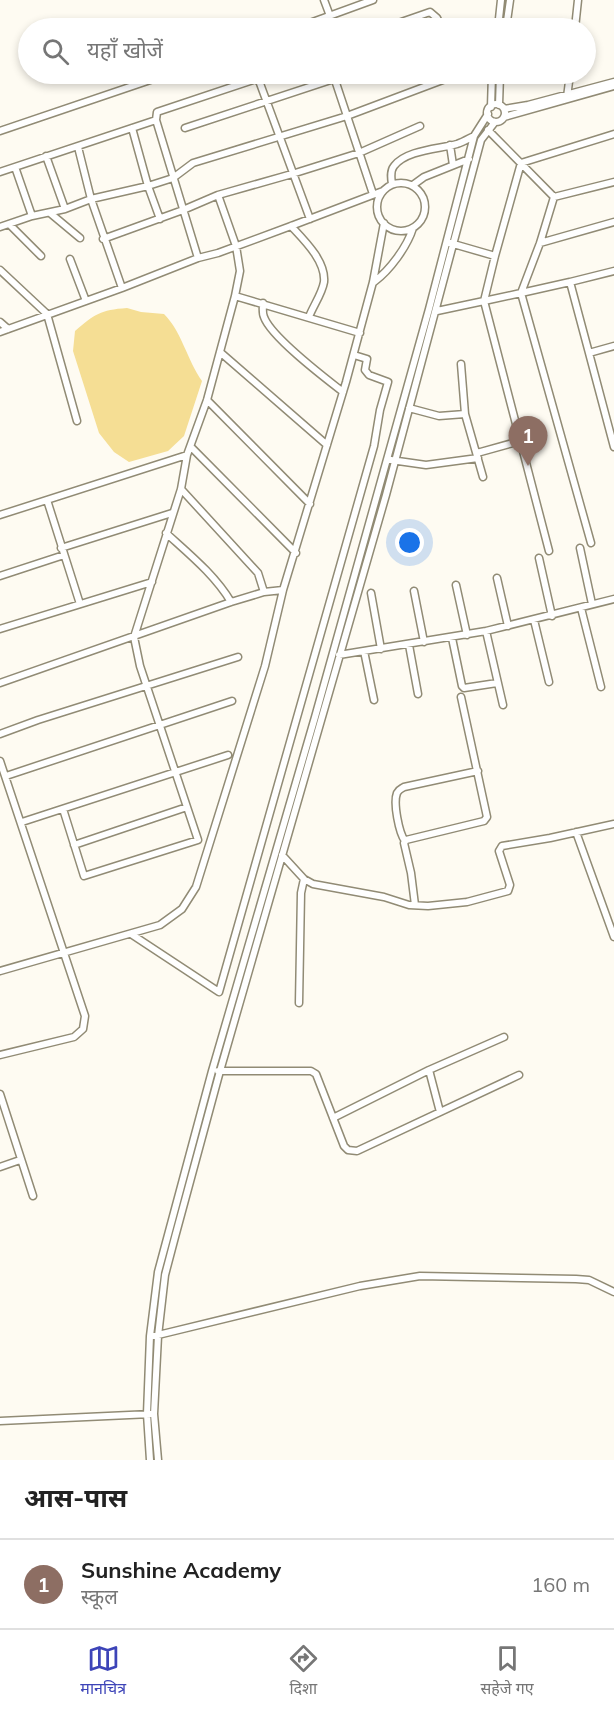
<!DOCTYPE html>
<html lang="hi">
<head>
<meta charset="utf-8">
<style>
	:root { --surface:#fff; --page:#f6f6f6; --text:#222; --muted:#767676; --line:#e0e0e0; --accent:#3d44b8 }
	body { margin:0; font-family:Mulish,"Noto Sans Devanagari",sans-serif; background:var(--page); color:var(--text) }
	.you { position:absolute; left:410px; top:543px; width:21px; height:21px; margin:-15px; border:4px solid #fff; border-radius:50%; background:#1a73e8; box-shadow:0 0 0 9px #1a73e833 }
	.badge { display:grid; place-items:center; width:39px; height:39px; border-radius:50%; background:var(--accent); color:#fff; font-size:20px; font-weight:700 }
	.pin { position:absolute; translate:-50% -50px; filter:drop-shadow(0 2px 3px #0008) }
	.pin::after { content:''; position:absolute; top:32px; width:21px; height:18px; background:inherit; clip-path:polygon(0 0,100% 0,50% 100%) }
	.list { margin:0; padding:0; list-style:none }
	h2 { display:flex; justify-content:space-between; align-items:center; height:78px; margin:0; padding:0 24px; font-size:26px }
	h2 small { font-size:20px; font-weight:400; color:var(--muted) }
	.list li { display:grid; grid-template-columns:39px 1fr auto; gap:18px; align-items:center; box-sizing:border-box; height:90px; padding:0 24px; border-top:2px solid var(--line) }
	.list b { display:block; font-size:22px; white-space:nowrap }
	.list p { margin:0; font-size:20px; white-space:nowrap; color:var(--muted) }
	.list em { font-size:20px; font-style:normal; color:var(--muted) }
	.icon { flex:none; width:33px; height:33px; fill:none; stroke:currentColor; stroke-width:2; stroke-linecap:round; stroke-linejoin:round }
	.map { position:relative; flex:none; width:614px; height:1460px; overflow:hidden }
	.search { position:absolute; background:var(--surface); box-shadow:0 3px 9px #0003; left:18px; right:18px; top:18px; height:66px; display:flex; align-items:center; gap:15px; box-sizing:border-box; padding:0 21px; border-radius:33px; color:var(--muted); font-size:22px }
	.sheet { height:168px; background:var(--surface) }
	nav { display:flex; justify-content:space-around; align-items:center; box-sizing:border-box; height:84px; border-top:2px solid var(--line); background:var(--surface); font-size:16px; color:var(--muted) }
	nav a { display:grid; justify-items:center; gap:3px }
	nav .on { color:var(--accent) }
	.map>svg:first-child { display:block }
	.green { fill:#f5de94 }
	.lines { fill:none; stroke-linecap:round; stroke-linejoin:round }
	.minor-casing { stroke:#918b75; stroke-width:9 }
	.minor { stroke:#fff; stroke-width:6 }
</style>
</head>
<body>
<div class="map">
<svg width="614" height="1460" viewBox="0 0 614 1460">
	<rect width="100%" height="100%" fill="#fefbf2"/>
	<path class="green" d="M127,308L141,312L164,314C182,332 187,360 202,381L184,436L168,451L129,462L114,452L99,433L73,351L75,331C95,314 100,310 127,308Z"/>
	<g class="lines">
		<g class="minor-casing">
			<path id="minor" d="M324,0L330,16
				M296,28L373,0
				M384,28L430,12L437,18L442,28
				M498,28L501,0
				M506,28L510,0
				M575,28L578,0
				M333,74L373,194
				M258,78L310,219
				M567,97L570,74
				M487 113a9 9 0 1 1 18 0a9 9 0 1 1-18 0Z
				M499,105L500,74
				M491,107L492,74
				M504,109L528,105L614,82
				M504,117L614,86
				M132,128L148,186L160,219
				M185,128L349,74
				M488,130L554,197L540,243L521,293L484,301L495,256
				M0,131L168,74
				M450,145L453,165
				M78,147L91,199L122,288
				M46,156L65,209
				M15,167L32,216
				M0,172L156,120
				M377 207a24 24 0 1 1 48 0a24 24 0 1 1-48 0Z
				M392,184C391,178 390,171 394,166C406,150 439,149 457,144C463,142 468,139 474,136
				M413,185L424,177L469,159
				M554,197L614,182
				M50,213L80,238
				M10,225L41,256
				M291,226C304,240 326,261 324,282C322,294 313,306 309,317
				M0,227L32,216L65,209L91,199L148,186L173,178L193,163L347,116L448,78L447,74
				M103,239L183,210L218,195L292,174L359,153L420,126
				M450,243L495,256L521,163L614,134
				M540,243L614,222
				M198,258L156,120L157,112L271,74
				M70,259L86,301
				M0,270L47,314L77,421
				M374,282C390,270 407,247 413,228
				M570,282L614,271
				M235,296L360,333
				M263,303C263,308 262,313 264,317C271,337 325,378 343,392
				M437,311L484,301L549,551
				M0,322L8,329
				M0,332L122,288L198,258L218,253L291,226L383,191
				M614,346L589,353L614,447
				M220,352L327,445
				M589,353L570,282L521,293L591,543
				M461,364L465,414L483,477
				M207,400L310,504
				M409,408L439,416L465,414
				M191,447L296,553
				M477,453L520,441
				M391,460L426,465L478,458
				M181,489L258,573L264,592
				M47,500L80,604
				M0,515L187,455
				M166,533C189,554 215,575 231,602
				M61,548L172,513
				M580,548L592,604
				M539,558L552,616
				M0,576L64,555
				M497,578L508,626
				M456,585L467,635
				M414,591L424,642
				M371,593L381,649
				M581,608L601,687
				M534,620L549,682
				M0,629L152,582
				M486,631L503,705
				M452,638L462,686L464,688L497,683
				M409,645L418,694
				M364,651L374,700
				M339,655L486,631L614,599
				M0,683L231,602L264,592L283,590
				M0,734L38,720L238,657
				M0,761L85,1016L83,1029L74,1037L0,1055
				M6,776L232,701
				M63,809L84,876L198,840L140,666L134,637L181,489L187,455L207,400L235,296L240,271L236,246L218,195
				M22,822L228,755
				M576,832L614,937
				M405,841C399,833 393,803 397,793C399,789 401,789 404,787L478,771
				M74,845L187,807
				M282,855L304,879L313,884L384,897L409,905L428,906L467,902L508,891L510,885L499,851L502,846L550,838L614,824
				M415,905L411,873L404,843L406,840L484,821L487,817L461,697
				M131,934L219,992L374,446L380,410L388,382L369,375L365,370L367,359L354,355
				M0,971L160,925L182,909L196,887L265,666L283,590L346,382L373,282L384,223
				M299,1003L301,893L304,879
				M429,1070L440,1112
				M218,1071H311L316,1074L344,1146L348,1150L357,1151L519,1075
				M0,1094L33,1196
				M333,1118L429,1070L504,1037
				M0,1167L20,1160
				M154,1336L360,1286L420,1276L576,1279L589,1280L614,1292
				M0,1421L151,1414
				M150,1460L147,1414L150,1336L158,1272L212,1071L315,717L429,309L474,136L488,114
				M158,1460L154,1414L158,1336L165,1275L175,1237L220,1071L386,495L481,140L495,122"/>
		</g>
		<use href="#minor" class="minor"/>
	</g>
</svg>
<div class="you"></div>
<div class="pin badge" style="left:528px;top:466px;background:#8d6e63">1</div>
<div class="search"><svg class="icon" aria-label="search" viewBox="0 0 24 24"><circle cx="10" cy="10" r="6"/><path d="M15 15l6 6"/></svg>यहाँ खोजें</div>
</div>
<section class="sheet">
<h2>आस-पास<small></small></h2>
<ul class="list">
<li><span class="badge" style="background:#8d6e63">1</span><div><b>Sunshine Academy</b><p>स्कूल</p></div><em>160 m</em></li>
</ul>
</section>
<nav>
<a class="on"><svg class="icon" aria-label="map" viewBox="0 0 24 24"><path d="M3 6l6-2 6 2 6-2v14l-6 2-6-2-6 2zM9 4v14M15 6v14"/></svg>मानचित्र</a>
<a><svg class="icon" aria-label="directions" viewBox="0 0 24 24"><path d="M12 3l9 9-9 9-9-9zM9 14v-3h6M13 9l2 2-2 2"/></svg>दिशा</a>
<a><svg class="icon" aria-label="saved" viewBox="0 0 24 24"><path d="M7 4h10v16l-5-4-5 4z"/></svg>सहेजे गए</a>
</nav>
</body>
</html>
